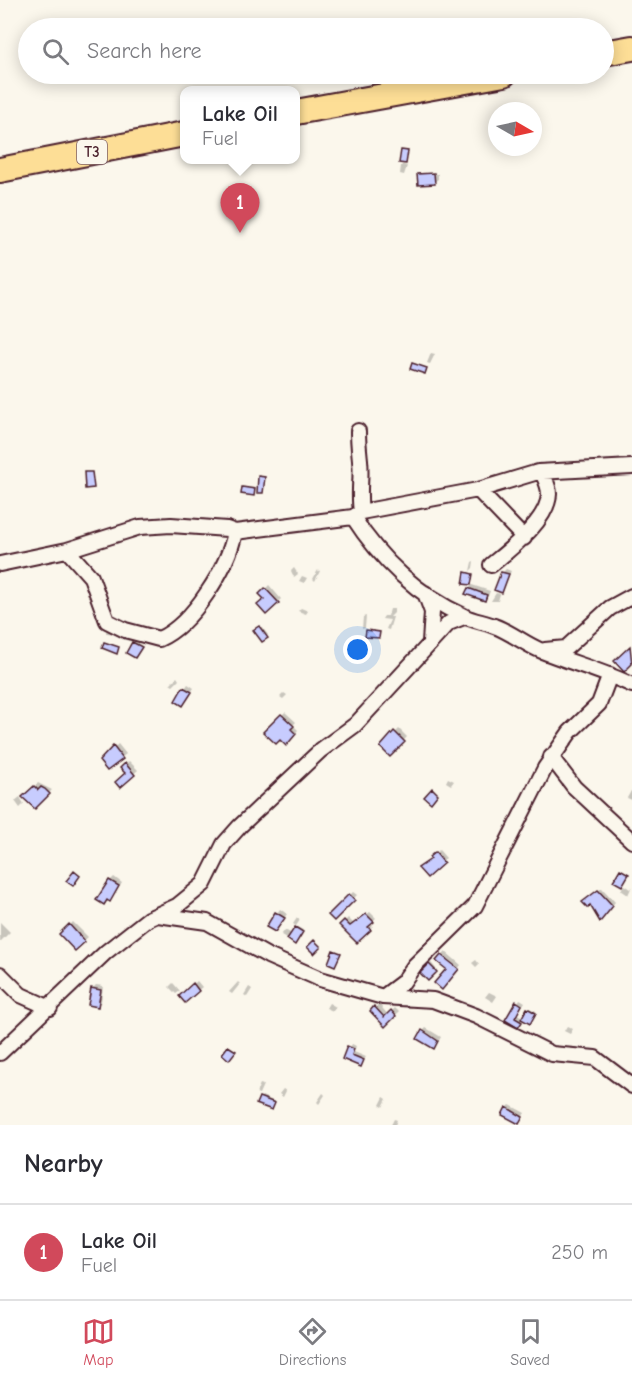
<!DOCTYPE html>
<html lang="en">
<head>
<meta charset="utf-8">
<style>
	:root { --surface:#fff; --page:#f7f7f7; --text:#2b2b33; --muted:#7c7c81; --line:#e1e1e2; --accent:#d1495b }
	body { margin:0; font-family:"Comic Neue",sans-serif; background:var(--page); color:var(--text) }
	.compass { position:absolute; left:488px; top:102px; width:54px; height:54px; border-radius:50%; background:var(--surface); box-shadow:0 3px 15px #0003; rotate:99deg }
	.you { position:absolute; left:358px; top:650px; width:21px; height:21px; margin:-15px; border:4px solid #fff; border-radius:50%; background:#1a73e8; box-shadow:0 0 0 9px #1a73e833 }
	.badge { display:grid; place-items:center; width:39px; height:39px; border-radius:50%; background:var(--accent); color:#fff; font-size:20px; font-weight:700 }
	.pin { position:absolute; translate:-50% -50px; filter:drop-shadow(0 2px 3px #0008) }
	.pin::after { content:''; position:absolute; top:32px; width:21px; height:18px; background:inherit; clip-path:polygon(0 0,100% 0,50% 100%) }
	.popup { position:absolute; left:180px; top:86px; width:120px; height:78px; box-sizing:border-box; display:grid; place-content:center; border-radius:12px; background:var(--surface); filter:drop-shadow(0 2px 4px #0005); font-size:20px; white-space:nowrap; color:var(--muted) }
	.popup b { font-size:22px; color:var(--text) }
	.popup::after { content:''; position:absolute; left:50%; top:100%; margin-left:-12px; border:12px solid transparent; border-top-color:var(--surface) }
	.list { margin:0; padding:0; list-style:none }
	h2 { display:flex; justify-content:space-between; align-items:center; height:78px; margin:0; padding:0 24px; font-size:26px }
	h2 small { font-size:20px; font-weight:400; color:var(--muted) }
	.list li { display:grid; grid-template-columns:39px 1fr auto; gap:18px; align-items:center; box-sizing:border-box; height:96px; padding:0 24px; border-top:2px solid var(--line) }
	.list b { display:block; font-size:22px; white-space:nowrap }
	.list p { margin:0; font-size:20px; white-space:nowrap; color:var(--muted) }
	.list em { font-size:20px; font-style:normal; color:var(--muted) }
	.icon { flex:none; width:33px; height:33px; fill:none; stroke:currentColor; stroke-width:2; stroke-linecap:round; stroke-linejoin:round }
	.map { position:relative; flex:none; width:632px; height:1125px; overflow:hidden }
	.search { position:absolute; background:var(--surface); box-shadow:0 3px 15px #0003; left:18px; right:18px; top:18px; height:66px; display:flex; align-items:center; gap:15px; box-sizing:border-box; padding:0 21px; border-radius:33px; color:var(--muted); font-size:22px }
	.sheet { height:174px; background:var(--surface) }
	nav { display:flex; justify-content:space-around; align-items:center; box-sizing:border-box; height:84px; border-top:2px solid var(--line); background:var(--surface); font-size:16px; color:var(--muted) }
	nav a { display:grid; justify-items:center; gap:3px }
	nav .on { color:var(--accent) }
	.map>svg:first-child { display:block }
	.shadow { fill:#0003 }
	.building { fill:#c7ccfe; stroke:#4a1f2b; stroke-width:1.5 }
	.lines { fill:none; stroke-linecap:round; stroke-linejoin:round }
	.street-casing { stroke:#4a1f2b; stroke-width:18 }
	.highway-casing { stroke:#4a1f2b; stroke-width:28 }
	.street { stroke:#fbf7ec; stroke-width:14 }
	.highway { stroke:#fdde96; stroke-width:24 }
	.labels { text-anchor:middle; stroke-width:5; stroke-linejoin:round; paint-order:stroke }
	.shield { fill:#fbf7ec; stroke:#7f6065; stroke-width:1.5 }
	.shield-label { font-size:15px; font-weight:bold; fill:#4a1f2b }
</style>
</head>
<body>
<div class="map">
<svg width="632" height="1125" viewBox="0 0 632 1125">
	<rect width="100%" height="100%" fill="#fbf7ec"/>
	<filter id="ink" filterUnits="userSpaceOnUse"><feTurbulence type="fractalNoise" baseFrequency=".0167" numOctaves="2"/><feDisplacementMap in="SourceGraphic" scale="12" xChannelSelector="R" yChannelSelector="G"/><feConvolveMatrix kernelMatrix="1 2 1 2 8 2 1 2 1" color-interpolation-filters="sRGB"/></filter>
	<g filter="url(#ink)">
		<path class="shadow" d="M404,150H408L407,162L403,165L407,166L404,175L400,174L401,166L405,163Z
			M420,173V175L438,174V179L434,182L419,183Z
			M431,353L435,354L430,364L427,363Z
			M474,561L473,568L470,571L472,562Z
			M294,568L298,574L294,577L291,571Z
			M506,569L511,571L502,591V573Z
			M318,570L320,571L315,581L313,579Z
			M302,576L307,578L304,583L299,581Z
			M269,585L281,599L266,613V599L261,594Z
			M472,585L490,591L488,596L485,600L469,589Z
			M496,593L500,594L498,601H491Z
			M301,608L308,611L306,614L298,611Z
			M390,609H394V613L390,617H393L389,630L386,629L390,620L382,619L384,616H388Z
			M366,616L365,628L362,629L363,617Z
			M261,626L268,635L262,640L255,630Z
			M107,628L119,634L106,633Z
			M123,634L134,636L133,640L142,646L136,655L128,652L134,642L121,639Z
			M177,677L179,680L173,686L170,684Z
			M188,684L194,688L183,704L177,700Z
			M284,693L287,695L283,699L280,697Z
			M285,712L296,722L293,725L298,730L289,740L266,732Z
			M399,729L407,737L390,755L382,747Z
			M118,744L126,754L107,769L101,761Z
			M129,761L138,770L120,786L127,773L122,768Z
			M448,778L454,781L451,785L446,782Z
			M38,783L52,790L35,807L25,797Z
			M631,791H632V800L627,798Z
			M20,797L24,804L20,808L15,801Z
			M439,850L446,858L427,876L431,857Z
			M114,877L122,883L113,897L110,881Z
			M624,885L630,889L632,886L628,895L621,890Z
			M602,888L615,902L603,916L587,899Z
			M353,892L357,895L334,919L330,915Z
			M280,909L287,914L278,927L268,926Z
			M370,912L376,918L370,923L373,926L357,941L341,925L348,918L354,924Z
			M297,918L300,920L296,926L293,924Z
			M0,922L10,932L0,942Z
			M73,922L88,937L75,949L61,934Z
			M297,927L303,930L295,943L281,935L285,930L292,934Z
			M446,952L461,965L445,985L448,968L438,960Z
			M428,959L437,970L428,979L419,968Z
			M476,960L479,964L476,967L472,963Z
			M197,981L202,987L186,1001L181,996Z
			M238,982L240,984L232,994L229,992Z
			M173,983L180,991L176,994L169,987Z
			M96,985L103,986L101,1002L97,1005L92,989Z
			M249,987L252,989L247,997L244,995Z
			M489,992L497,996L493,1002L485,997Z
			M520,999L525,1002L517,1014L523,1017L529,1008L536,1011L531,1021L523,1019L521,1023L507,1019Z
			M329,1003L336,1007L333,1011L326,1008Z
			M379,1004L388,1015L395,1008L399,1012L385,1025L372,1011Z
			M567,1026L573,1029L570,1034L564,1031Z
			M426,1028L441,1037L437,1044L423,1031Z
			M352,1044L356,1046L354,1052L366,1057L360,1065L344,1058Z
			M260,1084L263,1085L259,1094L256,1093Z
			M283,1089L286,1091L283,1097L279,1094Z
			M323,1093L325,1095L319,1104L317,1102Z
			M262,1096L275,1102L273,1107L260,1098Z
			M384,1097L387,1099L383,1107L380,1105Z
			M510,1105L525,1113L519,1122L507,1108Z
			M394,1119L397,1120L395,1125H391Z"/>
		<path class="building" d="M401,150L408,151L406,164L399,163Z
			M434,173L435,184L418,185L417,174Z
			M412,363L427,368L425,374L410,369Z
			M84,472H92L94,488L85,489Z
			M258,476L265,477L263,493H257Z
			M242,487L255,489L254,496L241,494Z
			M465,572L473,574L471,585L463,584Z
			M501,572L509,574L502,593L494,590Z
			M265,588L279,603L266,615L257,605L264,599L259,594Z
			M468,588L487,595L485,601L465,594Z
			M259,626L268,638L262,642L253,630Z
			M366,630L380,632L379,638L365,637Z
			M104,642L119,647L117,654L102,648Z
			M132,642L142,647L135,658L126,653Z
			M630,646L632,664L624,672L614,661Z
			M183,687L192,692L183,706L175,701Z
			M281,714L294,726L291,729L296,734L286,746L280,740L276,744L263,732Z
			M394,731L405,742L390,757L380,747Z
			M113,746L123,759L107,771L99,761Z
			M125,763L135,775L120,788L115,782L125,773L120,768Z
			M34,786L38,790L41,787L45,789L50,794L35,809L22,797Z
			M432,788L438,794L431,803L424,797Z
			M435,852L444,863L427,878L418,868L431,859L429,857Z
			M620,869L629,874L622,886L613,881Z
			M74,871L80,876L73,886L66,881Z
			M109,880L119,886L110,902L107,900L104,905L96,900Z
			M598,890L613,906L600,922L590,905L588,908L582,902Z
			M349,894L355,900L334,921L328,915Z
			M275,912L285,918L275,932L266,927Z
			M366,914L374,922L368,927L371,930L357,943L339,925L344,920L350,926Z
			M69,924L85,942L75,951L59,934Z
			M295,927L303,932L295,945L287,939Z
			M314,940L321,947L314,954L307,947Z
			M333,950L341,953L335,966L328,963Z
			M441,955L459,969L442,990L434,983L446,969L436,961Z
			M429,964L437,972L428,981L420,973Z
			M193,983L199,991L185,1003L179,996Z
			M91,988L101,990L98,1007L88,1005Z
			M516,1001L522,1005L515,1018L522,1022L518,1028L505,1020Z
			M374,1006L384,1017L391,1010L396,1016L385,1027L370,1011Z
			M527,1008L536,1013L530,1024L521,1019Z
			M422,1030L438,1041L434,1049L417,1039Z
			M228,1046L236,1051L229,1060L222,1054Z
			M347,1046L354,1049L352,1055L364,1060L361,1067L342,1059Z
			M259,1097L275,1103L272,1110L256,1104Z
			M506,1107L523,1117L519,1124L502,1115Z"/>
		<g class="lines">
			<g class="street-casing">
				<path id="street" d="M358,431C358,442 359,450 360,460C362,477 358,492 361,512
					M478,490L524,538
					M353,517C380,559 418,596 464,616C473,621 485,622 494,626C511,632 526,645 542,651C572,663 603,671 632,685
					M67,550L91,577L107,621L125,630L159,639C193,624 228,567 235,532
					M0,564L67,550L140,527L171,525L227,529L235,532L353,517L361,512L478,490L538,472L632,467
					M491,565C509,550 548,521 549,494C549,486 545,479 542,472
					M425,593L432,612L430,642
					M545,650L566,648L610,608L632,596
					M551,757L574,787L632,841
					M158,915L207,922L268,956L320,979L383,997L433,1000L476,1016L552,1054L595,1058L632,1086
					M0,974L21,995L50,1008
					M383,997L403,982L414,966L475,906L545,768L570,732L599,704L610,675
					M0,1053L106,952L148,919L177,906L204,884L224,844L240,826L321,750L355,725L449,623L464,617"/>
			</g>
			<g class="highway-casing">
				<path id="highway" d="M604,53L632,48
					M296,112L504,74
					M0,170L184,134"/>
			</g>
			<use href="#street" class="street"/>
			<use href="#highway" class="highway"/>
		</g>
	</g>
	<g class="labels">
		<rect class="shield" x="77" y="140" width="30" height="24" rx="4.5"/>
		<g class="shield-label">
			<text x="92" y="157">T3</text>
		</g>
	</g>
</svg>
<svg class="compass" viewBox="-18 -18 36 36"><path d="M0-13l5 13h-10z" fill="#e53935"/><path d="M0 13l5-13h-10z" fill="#7c7c81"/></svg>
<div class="you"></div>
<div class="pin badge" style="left:240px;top:233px">1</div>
<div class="popup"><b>Lake Oil</b>Fuel</div>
<div class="search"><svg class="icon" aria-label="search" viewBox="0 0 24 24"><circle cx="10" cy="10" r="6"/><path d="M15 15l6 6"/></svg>Search here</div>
</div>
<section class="sheet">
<h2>Nearby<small></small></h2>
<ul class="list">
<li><span class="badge">1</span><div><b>Lake Oil</b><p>Fuel</p></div><em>250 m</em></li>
</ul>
</section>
<nav>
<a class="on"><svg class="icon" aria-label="map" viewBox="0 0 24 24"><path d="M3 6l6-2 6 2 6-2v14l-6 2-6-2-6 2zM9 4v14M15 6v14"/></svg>Map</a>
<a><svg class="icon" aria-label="directions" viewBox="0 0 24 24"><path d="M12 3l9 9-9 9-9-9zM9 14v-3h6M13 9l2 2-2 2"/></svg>Directions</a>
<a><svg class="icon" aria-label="saved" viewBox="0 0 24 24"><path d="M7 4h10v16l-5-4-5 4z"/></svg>Saved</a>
</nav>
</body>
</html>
